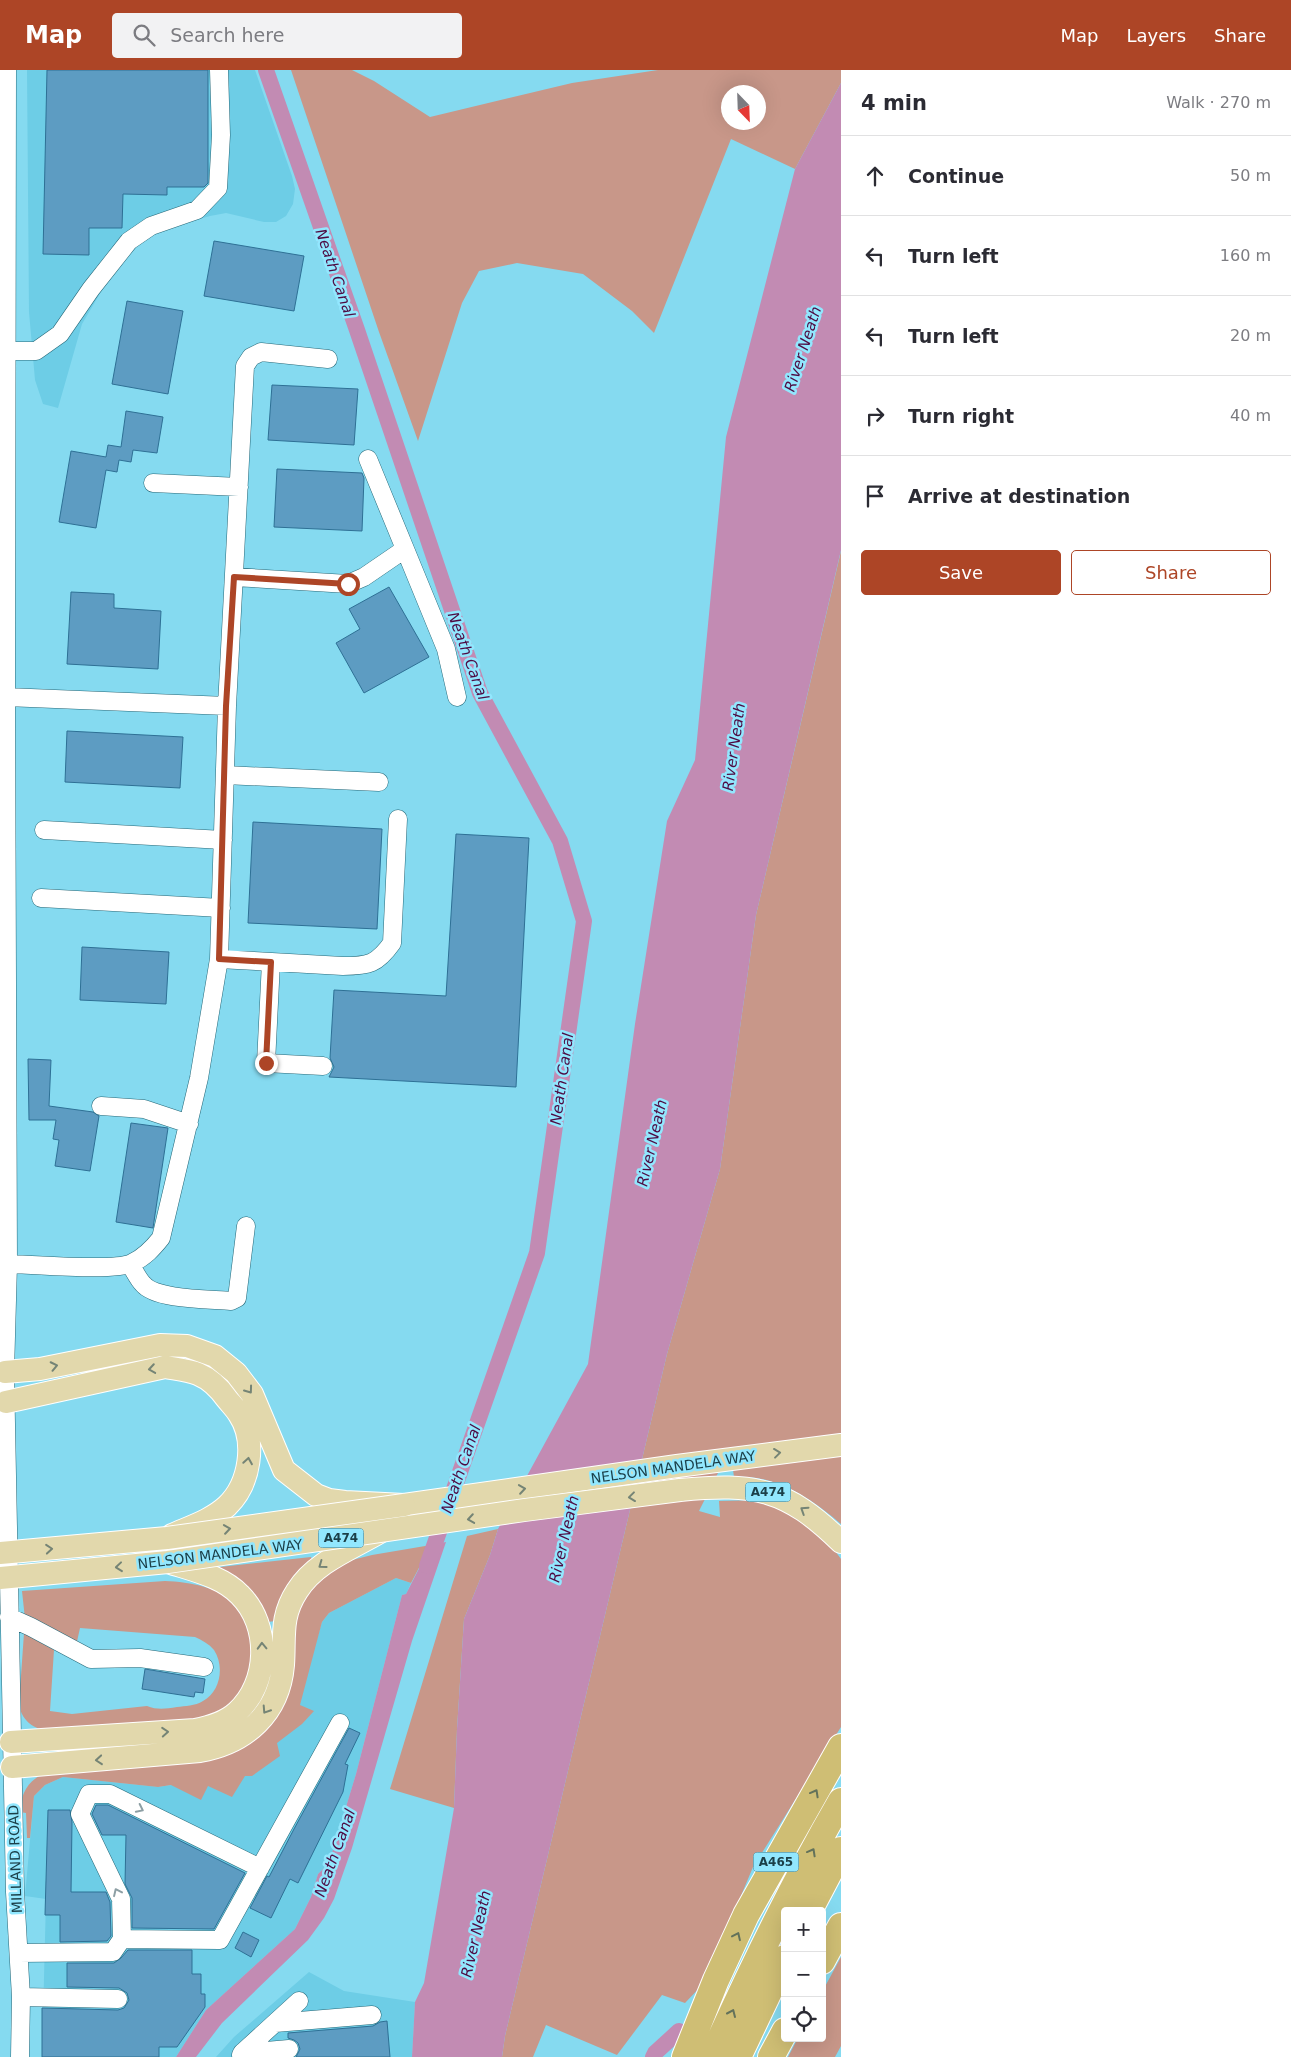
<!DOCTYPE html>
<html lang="en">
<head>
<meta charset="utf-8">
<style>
	:root { --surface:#fff; --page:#f2f2f3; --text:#2b2b33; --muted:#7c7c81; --line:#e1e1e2; --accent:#ad4526 }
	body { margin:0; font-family:"DejaVu Sans",sans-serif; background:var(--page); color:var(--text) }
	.controls { position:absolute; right:15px; bottom:15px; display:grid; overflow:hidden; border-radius:5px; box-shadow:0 5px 20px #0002 }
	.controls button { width:45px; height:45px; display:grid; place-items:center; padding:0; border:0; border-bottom:1px solid var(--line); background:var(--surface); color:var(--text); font:25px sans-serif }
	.compass { position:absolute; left:721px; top:15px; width:45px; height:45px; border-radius:50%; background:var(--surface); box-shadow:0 5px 20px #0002; rotate:157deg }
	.stop { position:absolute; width:15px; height:15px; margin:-11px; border:4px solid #ad4526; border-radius:50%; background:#fff }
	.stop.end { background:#ad4526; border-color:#fff; box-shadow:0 1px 5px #0008 }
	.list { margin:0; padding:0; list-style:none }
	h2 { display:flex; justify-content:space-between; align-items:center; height:65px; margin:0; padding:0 20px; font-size:21px }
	h2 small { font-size:16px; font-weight:400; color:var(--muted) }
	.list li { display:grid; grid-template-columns:32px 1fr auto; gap:15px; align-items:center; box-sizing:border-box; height:80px; padding:0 20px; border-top:1px solid var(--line) }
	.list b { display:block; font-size:19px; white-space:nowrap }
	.list em { font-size:16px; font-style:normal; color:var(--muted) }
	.actions { display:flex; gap:10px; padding:15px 20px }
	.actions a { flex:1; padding:11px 0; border:1px solid var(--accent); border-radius:5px; text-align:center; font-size:18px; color:var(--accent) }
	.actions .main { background:var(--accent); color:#fff }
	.icon { flex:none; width:28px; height:28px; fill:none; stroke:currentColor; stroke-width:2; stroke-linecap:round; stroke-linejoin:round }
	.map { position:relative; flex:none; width:841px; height:1987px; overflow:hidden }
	header { display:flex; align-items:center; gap:30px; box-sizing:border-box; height:70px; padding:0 25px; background:var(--accent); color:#fff }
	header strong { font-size:24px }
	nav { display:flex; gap:28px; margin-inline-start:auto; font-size:18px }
	.search { width:350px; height:45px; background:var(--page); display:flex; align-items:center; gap:12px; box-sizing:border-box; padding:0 18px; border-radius:5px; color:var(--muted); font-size:19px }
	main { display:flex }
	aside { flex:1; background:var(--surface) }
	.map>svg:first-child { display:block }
	.built { fill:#6dcde6 }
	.green { fill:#c89789; fill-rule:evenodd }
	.water { fill:#c28bb3 }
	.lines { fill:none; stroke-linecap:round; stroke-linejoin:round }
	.canal { stroke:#c28bb3; stroke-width:16 }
	.building { fill:#5d9cc2; stroke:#2e7095 }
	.minor-casing { stroke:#266878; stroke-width:19 }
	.major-casing { stroke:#fff; stroke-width:24 }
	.highway-casing { stroke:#fff; stroke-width:28 }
	.minor { stroke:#fff; stroke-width:18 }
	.major { stroke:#e2d8ac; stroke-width:22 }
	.highway { stroke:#cfbe74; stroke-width:26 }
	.major-bridge-casing { stroke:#fff; stroke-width:24; stroke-linecap:butt }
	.major-bridge { stroke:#e2d8ac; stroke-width:22 }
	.oneway { stroke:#758475 }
	.oneway2 { stroke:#63725a }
	.oneway3 { stroke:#8d9fa4 }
	.route { stroke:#ad4526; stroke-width:6 }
	.labels { text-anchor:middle; stroke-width:5; stroke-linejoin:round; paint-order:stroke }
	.shield { fill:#92e7fe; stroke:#3f717f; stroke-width:1 }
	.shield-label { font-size:12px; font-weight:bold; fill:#1b3f48 }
	.street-label { font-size:14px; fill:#1b3f48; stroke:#92e7fe }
	.water-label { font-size:15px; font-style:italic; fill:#4e0b42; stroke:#92e7fe }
</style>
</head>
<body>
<header>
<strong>Map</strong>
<div class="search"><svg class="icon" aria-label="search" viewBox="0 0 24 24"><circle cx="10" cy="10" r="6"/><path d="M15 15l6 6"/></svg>Search here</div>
<nav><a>Map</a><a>Layers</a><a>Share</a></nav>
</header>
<main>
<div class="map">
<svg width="841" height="1987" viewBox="0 0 841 1987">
	<rect width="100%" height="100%" fill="#85daf0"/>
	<path class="built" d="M27,0H255L292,106L295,119L293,134L286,146L276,152H264L226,143L210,146L141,166L111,205L82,254L58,338L43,334L35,310L29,242Z
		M396,1508L411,1513L406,1524L402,1525L356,1704L329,1793L318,1804L311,1827L295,1859L206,1940L176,1987H42L46,1829L25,1826L34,1726L45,1715L63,1707L158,1717L241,1705L298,1644L304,1613L322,1552L329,1543Z
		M309,1902L344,1921L415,1932L412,1987H216L234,1967Z"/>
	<path class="green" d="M291,0H352L374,11L430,47L572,13L658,0H841V13L795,99L731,69L654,263L632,241L583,204L517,193L479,201L462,233L418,371L379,262ZM758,22V52H728V22Z
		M841,481V1365L730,1379L699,1441L720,1447L719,1431L763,1430L796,1443L824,1466L841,1489V1657L753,1797L705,1912L685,1933L662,1925L617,1985L546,1955L533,1987H502L505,1966L667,1284L720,1099L756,845Z
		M841,1385V1454C811,1428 775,1404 734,1407L733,1400Z
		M498,1459L490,1485L464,1549L457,1659L454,1738L390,1719L467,1466Z
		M431,1475L411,1513L396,1508L329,1543L322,1552L300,1635L314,1641L302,1654L277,1673L280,1686L252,1706H245L232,1727L208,1716L201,1730L171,1715L158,1717L63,1707L45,1715L34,1726L30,1768H27L26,1743L20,1742C21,1726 25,1715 39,1706L242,1676L291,1567L300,1533L321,1508L348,1491L372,1485Z
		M311,1487L312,1491L275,1551L268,1552L211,1498Z
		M165,1511C190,1512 221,1517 239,1537C256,1556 254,1603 240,1624C230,1638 213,1645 199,1651L54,1664C37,1659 22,1654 19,1634L24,1563L54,1580L50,1641L72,1644L147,1636C157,1640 165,1639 177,1637C185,1636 195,1636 203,1631C220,1622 225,1597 214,1580C209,1574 202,1570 195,1567L80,1558L76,1576L25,1549L22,1521Z
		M841,1887V1976L835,1987H788L798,1968H822V1922Z"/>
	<path class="water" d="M841,13V480L756,845L720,1099L667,1284L505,1966L502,1987H412L415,1932L424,1913L454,1738L457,1659L464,1549L490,1485L498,1459L588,1294L635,954L667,751L695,690L726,367L795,99Z
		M446,1472L412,1571L352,1778L334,1829L324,1848L308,1870L222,1953L196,1987H176L206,1940L295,1859L311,1827L318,1804L329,1793L356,1704L402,1525L406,1524L431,1475Z"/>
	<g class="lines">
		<path class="canal" d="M266,0L357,260L480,623L560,771L584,851L537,1183L427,1496
			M653,1987L655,1983L679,1961"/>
	</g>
	<path class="building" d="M47,0H208V113L204,117H167V125L123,124L122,158H89V185L43,184Z
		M214,171L304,186L294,241L204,226Z
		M127,231L183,241L168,324L112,314Z
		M272,315L358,319L354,375L268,370Z
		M126,341L163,347L157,383L133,380L131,392L119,390L117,402L106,400L96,458L59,452L71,381L106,387L108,375L121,377Z
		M277,399L362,403L364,408L362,461L274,457Z
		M389,517L429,587L364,623L336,573L360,559L349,539Z
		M71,522L114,524V538L161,541L158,599L67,594Z
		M67,661L183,667L180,718L65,712Z
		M253,752L382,759L377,859L248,853Z
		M456,764L529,768L516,1017L329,1007L334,997L330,988L334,920L446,926Z
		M82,877L169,882L166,934L80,930Z
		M28,989L51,990L49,1036L93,1042L99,1046L90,1101L55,1096L59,1070L53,1069L56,1050H29Z
		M131,1053L168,1058L153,1158L116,1152Z
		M145,1599L205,1609L203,1623L195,1622L194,1627L142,1619Z
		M349,1658L360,1663L345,1694L348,1695L343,1722L298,1813L290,1809L271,1848L250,1838L267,1806L269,1807L294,1759Z
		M96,1735H108L245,1803L214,1859L132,1858V1828L125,1814L126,1765H102L92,1744Z
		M48,1740H70L72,1752L71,1822H106L110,1832L111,1866L107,1871L60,1872V1845H45Z
		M243,1862L259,1870L251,1887L235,1878Z
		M128,1880H192V1904H201V1924H205V1937L177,1977H159V1987H42V1938L118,1940L124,1938L129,1930L127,1923L119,1918L67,1917V1893H114L121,1888Z
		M387,1951L390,1987H296L300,1979L298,1973L294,1970L288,1968V1963L373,1956L380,1952Z"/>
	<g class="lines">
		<g class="minor-casing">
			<path id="minor" d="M7,0L6,627L8,1194L5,1302L15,1822L21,1927L20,1987
				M6,281H36L60,264L91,219L129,171L151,156L197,140L218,118L221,65L219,0
				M153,413L239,417
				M405,479L446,579L457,627
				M234,507L348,514L364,507L405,479L368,389
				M6,627L227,636
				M225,705L379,712
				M44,760L223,770
				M41,828L221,838
				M219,889L343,896C369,896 377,894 392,873L398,749
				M271,892L266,993L323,996
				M101,1036L144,1039L189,1054
				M8,1194C32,1194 114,1202 132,1193C145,1187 153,1178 161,1168L199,1008L219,889L227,636L245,296L251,287L261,282L328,289
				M130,1194C134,1200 138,1209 143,1214C156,1230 211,1229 231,1231L237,1228L246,1156
				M9,1547L31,1557L91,1589L140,1588L204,1597
				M122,1869L220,1870L340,1653
				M19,1883L113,1882L122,1869L121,1829L80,1744L89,1724H110L260,1798
				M21,1927L118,1929
				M275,1953L372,1945
				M242,1983L299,1931
				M241,1985L242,1983L289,1979"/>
		</g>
		<g class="major-casing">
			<path id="major" d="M5,1302L40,1299L160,1275L187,1276L215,1286L236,1303L252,1324L284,1400L316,1425L329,1430L345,1432L404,1435L677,1396L841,1375
				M6,1332L165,1297C176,1299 188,1300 198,1304C210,1309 220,1319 227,1329C231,1334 236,1339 239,1344C257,1371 250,1414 227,1436C212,1450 190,1457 172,1465
				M680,1420C755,1413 786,1418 841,1472
				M11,1672L195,1660C210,1657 225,1653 237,1642C269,1613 271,1556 240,1525C222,1506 192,1500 168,1492
				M12,1697L200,1681C246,1673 279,1643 283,1595C285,1567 280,1547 297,1521C315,1492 351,1479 380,1462"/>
		</g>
		<g class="highway-casing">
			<path id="highway" d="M809,1841L841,1780
				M822,1891L841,1856
				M685,1987L716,1910L746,1845L841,1677
				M712,1987C751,1900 793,1814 841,1731
				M738,1987L785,1888
				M771,1987L785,1961"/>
		</g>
		<use href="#minor" class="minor"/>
		<use href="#major" class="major"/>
		<use href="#highway" class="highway"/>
		<g class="major-bridge-casing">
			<path id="major-bridge" d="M0,1483L167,1468L404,1435
				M0,1508L168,1492L525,1440L680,1420"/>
		</g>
		<use href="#major-bridge" class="major-bridge"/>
	</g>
	<defs><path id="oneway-chevron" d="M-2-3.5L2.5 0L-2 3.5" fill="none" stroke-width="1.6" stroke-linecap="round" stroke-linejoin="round" transform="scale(1.25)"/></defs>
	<g class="oneway">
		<use href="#oneway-chevron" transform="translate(54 1296) rotate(-12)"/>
		<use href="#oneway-chevron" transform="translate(152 1299) rotate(171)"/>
		<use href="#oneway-chevron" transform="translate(249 1320) rotate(54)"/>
		<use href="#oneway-chevron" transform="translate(777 1383) rotate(-7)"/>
		<use href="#oneway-chevron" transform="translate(248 1391) rotate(-81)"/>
		<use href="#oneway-chevron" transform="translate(522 1419) rotate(-8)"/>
		<use href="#oneway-chevron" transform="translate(632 1427) rotate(173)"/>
		<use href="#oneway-chevron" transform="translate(804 1440) rotate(-147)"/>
		<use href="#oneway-chevron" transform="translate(471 1449) rotate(171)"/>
		<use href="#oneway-chevron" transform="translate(227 1459) rotate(-8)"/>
		<use href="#oneway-chevron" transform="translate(49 1479) rotate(-5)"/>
		<use href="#oneway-chevron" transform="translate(322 1495) rotate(144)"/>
		<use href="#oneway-chevron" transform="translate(119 1497) rotate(174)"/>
		<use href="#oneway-chevron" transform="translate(262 1576) rotate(-92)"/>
		<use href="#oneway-chevron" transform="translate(266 1640) rotate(123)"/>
		<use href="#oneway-chevron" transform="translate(165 1662) rotate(-4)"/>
		<use href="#oneway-chevron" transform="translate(99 1690) rotate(175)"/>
	</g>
	<g class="oneway2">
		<use href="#oneway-chevron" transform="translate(815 1723) rotate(-61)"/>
		<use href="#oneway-chevron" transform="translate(812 1782) rotate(-61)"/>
		<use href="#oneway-chevron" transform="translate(737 1866) rotate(-65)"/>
		<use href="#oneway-chevron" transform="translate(732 1943) rotate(-66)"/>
	</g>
	<g class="oneway3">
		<use href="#oneway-chevron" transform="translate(140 1739) rotate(26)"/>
		<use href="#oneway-chevron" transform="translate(117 1822) rotate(-115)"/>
	</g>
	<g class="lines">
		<path class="route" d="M266,993L271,892L219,889L226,636L234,507L348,514"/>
	</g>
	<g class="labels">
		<g class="shield">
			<rect x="745.5" y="1412.5" width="45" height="19" rx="4"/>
			<rect x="318.5" y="1458.5" width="45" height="19" rx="4"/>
			<rect x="753.5" y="1782.5" width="45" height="19" rx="4"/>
		</g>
		<g class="shield-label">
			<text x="768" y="1426">A474</text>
			<text x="341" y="1472">A474</text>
			<text x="776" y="1796">A465</text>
		</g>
		<g class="street-label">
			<text transform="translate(673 1397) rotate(-8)" y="5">NELSON MANDELA WAY</text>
			<text transform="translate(220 1484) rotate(-7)" y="5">NELSON MANDELA WAY</text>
			<text transform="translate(15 1789) rotate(-92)" y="5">MILLAND ROAD</text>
		</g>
		<g class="water-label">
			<text transform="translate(335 203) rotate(71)" y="5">Neath Canal</text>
			<text transform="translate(803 279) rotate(-72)" y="5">River Neath</text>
			<text transform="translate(468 586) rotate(70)" y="5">Neath Canal</text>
			<text transform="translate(734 677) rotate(-82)" y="5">River Neath</text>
			<text transform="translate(562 1009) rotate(-82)" y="5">Neath Canal</text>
			<text transform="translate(652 1073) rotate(-77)" y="5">River Neath</text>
			<text transform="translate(461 1399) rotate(-71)" y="5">Neath Canal</text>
			<text transform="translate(564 1469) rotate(-77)" y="5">River Neath</text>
			<text transform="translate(335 1783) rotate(-70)" y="5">Neath Canal</text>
			<text transform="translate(476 1864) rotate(-77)" y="5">River Neath</text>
		</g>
	</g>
</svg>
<div class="controls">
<button>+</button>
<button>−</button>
<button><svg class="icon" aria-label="locate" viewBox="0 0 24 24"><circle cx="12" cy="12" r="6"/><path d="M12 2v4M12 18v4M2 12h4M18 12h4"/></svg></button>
</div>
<svg class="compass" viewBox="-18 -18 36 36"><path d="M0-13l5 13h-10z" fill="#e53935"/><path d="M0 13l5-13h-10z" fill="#7c7c81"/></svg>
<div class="stop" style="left:348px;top:514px"></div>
<div class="stop end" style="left:266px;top:993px"></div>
</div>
<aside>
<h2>4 min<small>Walk · 270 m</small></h2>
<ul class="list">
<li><svg class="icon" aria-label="ahead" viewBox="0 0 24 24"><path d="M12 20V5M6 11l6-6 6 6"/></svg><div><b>Continue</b></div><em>50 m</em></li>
<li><svg class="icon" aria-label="left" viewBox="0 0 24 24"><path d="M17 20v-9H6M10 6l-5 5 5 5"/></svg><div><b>Turn left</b></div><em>160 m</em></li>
<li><svg class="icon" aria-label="left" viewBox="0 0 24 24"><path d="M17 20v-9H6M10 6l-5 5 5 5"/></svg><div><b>Turn left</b></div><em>20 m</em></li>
<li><svg class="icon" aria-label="right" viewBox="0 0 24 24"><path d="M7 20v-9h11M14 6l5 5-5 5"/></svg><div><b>Turn right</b></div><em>40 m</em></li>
<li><svg class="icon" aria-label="arrive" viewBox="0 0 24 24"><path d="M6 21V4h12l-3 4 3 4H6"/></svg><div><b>Arrive at destination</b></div></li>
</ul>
<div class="actions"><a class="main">Save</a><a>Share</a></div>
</aside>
</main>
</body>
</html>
